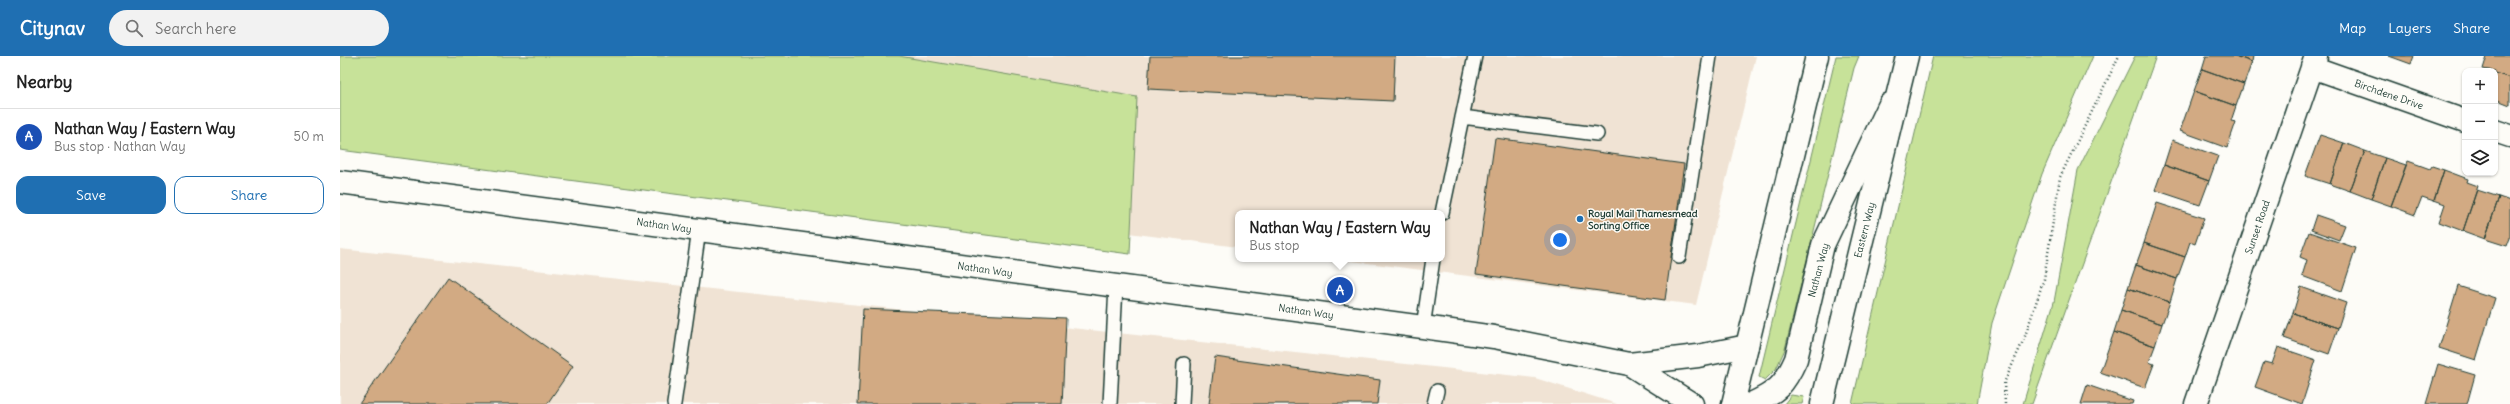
<!DOCTYPE html>
<html lang="en">
<head>
<meta charset="utf-8">
<style>
	:root { --surface:#fff; --page:#f2f2f2; --text:#222; --muted:#767676; --line:#e0e0e0; --accent:#1f6fb2 }
	body { margin:0; font-family:Delius,sans-serif; background:var(--page); color:var(--text) }
	.controls { position:absolute; right:12px; top:12px; display:grid; overflow:hidden; border-radius:8px; box-shadow:0 1px 3px #0004 }
	.controls button { width:36px; height:36px; display:grid; place-items:center; padding:0; border:0; border-bottom:1px solid var(--line); background:var(--surface); color:var(--text); font:20px sans-serif }
	.you { position:absolute; left:1220px; top:184px; width:14px; height:14px; margin:-10px; border:3px solid #fff; border-radius:50%; background:#1a73e8; box-shadow:0 0 0 6px #1a73e833 }
	.badge { display:grid; place-items:center; width:26px; height:26px; border-radius:50%; background:var(--accent); color:#fff; font-size:13px; font-weight:700 }
	.pin { position:absolute; translate:-50% -50%; border:2px solid #fff; box-shadow:0 1px 4px #0006 }
	.popup { position:absolute; left:895px; top:154px; width:210px; height:52px; box-sizing:border-box; display:grid; place-content:center; border-radius:8px; background:var(--surface); filter:drop-shadow(0 1px 3px #0005); font-size:13px; white-space:nowrap; color:var(--muted) }
	.popup b { font-size:15px; color:var(--text) }
	.popup::after { content:''; position:absolute; left:50%; top:100%; margin-left:-8px; border:8px solid transparent; border-top-color:var(--surface) }
	.list { margin:0; padding:0; list-style:none }
	h2 { display:flex; justify-content:space-between; align-items:center; height:52px; margin:0; padding:0 16px; font-size:17px }
	h2 small { font-size:13px; font-weight:400; color:var(--muted) }
	.list li { display:grid; grid-template-columns:26px 1fr auto; gap:12px; align-items:center; box-sizing:border-box; height:56px; padding:0 16px; border-top:1px solid var(--line) }
	.list b { display:block; font-size:15px; white-space:nowrap }
	.list p { margin:0; font-size:13px; white-space:nowrap; color:var(--muted) }
	.list em { font-size:13px; font-style:normal; color:var(--muted) }
	.actions { display:flex; gap:8px; padding:12px 16px }
	.actions a { flex:1; padding:9px 0; border:1px solid var(--accent); border-radius:12px; text-align:center; font-size:14px; color:var(--accent) }
	.actions .main { background:var(--accent); color:#fff }
	.icon { flex:none; width:22px; height:22px; fill:none; stroke:currentColor; stroke-width:2; stroke-linecap:round; stroke-linejoin:round }
	.map { position:relative; flex:none; width:2170px; height:348px; overflow:hidden }
	header { display:flex; align-items:center; gap:24px; box-sizing:border-box; height:56px; padding:0 20px; background:var(--accent); color:#fff }
	header strong { font-size:19px }
	nav { display:flex; gap:22px; margin-inline-start:auto; font-size:14px }
	.search { width:280px; height:36px; background:var(--page); display:flex; align-items:center; gap:10px; box-sizing:border-box; padding:0 14px; border-radius:22px; color:var(--muted); font-size:15px }
	main { display:flex }
	aside { flex:1; background:var(--surface) }
	.map>svg:first-child { display:block }
	.built { fill:#f0e3d4 }
	.green { fill:#c7e299; stroke:#739066 }
	.building { fill:#d2aa83; stroke:#1f3d34 }
	.lines { fill:none; stroke-linecap:round; stroke-linejoin:round }
	.lane-casing { stroke:#1f3d34; stroke-width:16 }
	.street-casing { stroke:#1f3d34; stroke-width:25 }
	.secondary-casing { stroke:#1f3d34; stroke-width:25 }
	.primary-casing { stroke:#1f3d34; stroke-width:25 }
	.path { stroke:#1f3d34; stroke-width:2.5; stroke-dasharray:1 3; stroke-linecap:butt }
	.lane { stroke:#fdfcf7; stroke-width:13 }
	.street { stroke:#fdfcf7; stroke-width:22 }
	.secondary { stroke:#fdfcf7; stroke-width:22 }
	.primary { stroke:#fdfcf7; stroke-width:22 }
	.poi-dot { fill:#1f6fb2; stroke:#fdfcf7; stroke-width:1.5 }
	.labels { text-anchor:middle; stroke-width:3; stroke-linejoin:round; paint-order:stroke }
	.street-label { font-size:10px; fill:#1f3d34; stroke:#fdfcf7 }
	.poi-label { font-size:10px; font-weight:bold; fill:#1f3d34; stroke:#fdfcf7; text-anchor:start }
</style>
</head>
<body>
<header>
<strong>Citynav</strong>
<div class="search"><svg class="icon" aria-label="search" viewBox="0 0 24 24"><circle cx="10" cy="10" r="6"/><path d="M15 15l6 6"/></svg>Search here</div>
<nav><a>Map</a><a>Layers</a><a>Share</a></nav>
</header>
<main>
<aside>
<h2>Nearby<small></small></h2>
<ul class="list">
<li><span class="badge" style="background:#1a4fb4">A</span><div><b>Nathan Way / Eastern Way</b><p>Bus stop · Nathan Way</p></div><em>50 m</em></li>
</ul>
<div class="actions"><a class="main">Save</a><a>Share</a></div>
</aside>
<div class="map">
<svg width="2170" height="348" viewBox="0 0 2170 348">
	<rect width="100%" height="100%" fill="#fdfcf7"/>
	<filter id="ink" filterUnits="userSpaceOnUse"><feTurbulence type="fractalNoise" baseFrequency=".025" numOctaves="2"/><feDisplacementMap in="SourceGraphic" scale="8" xChannelSelector="R" yChannelSelector="G"/><feConvolveMatrix kernelMatrix="1 2 1 2 8 2 1 2 1" color-interpolation-filters="sRGB"/></filter>
	<g filter="url(#ink)">
		<path class="built" d="M0,0H1416L1356,249L996,203H1102V157H898V191L0,76Z
			M0,193L1195,322L1277,348H0Z"/>
		<path class="green" d="M0,0H559L797,41L790,198L0,94Z
			M1496,0H1519L1514,12L1445,293L1436,313L1425,324L1419,321Z
			M1593,0H1753L1702,118L1652,267L1637,348H1512Z
			M1795,0H1816L1692,348H1683L1714,246L1738,114Z
			M1451,339L1464,341L1462,348H1444Z"/>
		<path class="building" d="M810,0H1055L1053,45L808,33Z
			M1866,0H1895L1912,6L1904,28L1862,13Z
			M1895,0H1913L1912,6Z
			M2049,0H2074L2071,8Z
			M2147,0H2170V22L2155,17V15L2143,13Z
			M1862,13L1904,28L1896,50L1854,35Z
			M2155,17L2170,22V49L2155,43Z
			M1854,35L1896,50L1891,65L1896,66L1887,92L1840,75Z
			M1980,79L2004,87L1990,128L1965,120Z
			M1155,82L1344,108L1325,244L1136,218Z
			M1832,84L1878,100L1869,125L1824,109Z
			M2004,87L2025,95L2010,135L1990,128Z
			M2025,95L2045,102L2031,143L2010,135Z
			M2045,102L2066,109L2051,150L2031,143Z
			M2068,105L2090,113L2092,110L2104,114L2094,145L2082,141L2075,159L2051,150Z
			M1824,109L1869,125L1860,149L1815,134Z
			M2104,114L2128,123L2127,126L2138,130L2123,175L2099,166L2105,148L2094,144Z
			M2137,134L2159,141L2145,183L2123,175Z
			M2159,141L2170,145V182L2167,190L2145,183Z
			M1817,147L1864,162L1855,188L1850,186L1845,201L1804,187Z
			M1976,159L2005,169L1999,184L1971,174Z
			M1969,176L2016,192L2002,235L1962,220L1967,204L1960,201Z
			M1804,187L1845,201L1837,223L1796,209Z
			M1796,209L1837,223L1830,246L1788,232Z
			M108,221L233,310L207,348H19Z
			M2118,230L2155,242L2136,304L2099,292Z
			M1961,231L2006,247L1998,272L1953,257Z
			M1788,232L1830,246L1822,268L1781,254Z
			M523,253L726,262L722,348H518Z
			M1781,254L1822,268L1815,290L1774,276Z
			M1953,257L1998,272L1989,298L1944,282Z
			M1774,276L1815,290L1809,306L1814,308L1805,332L1760,316Z
			M1938,291L1976,304L1962,348L1915,331L1924,306L1932,308Z
			M875,301L1040,324L1037,348H869Z
			M2098,308L2135,319L2127,348H2086Z
			M1747,329L1793,345L1792,348H1741Z"/>
		<g class="lines">
			<g class="lane-casing">
				<path id="lane" d="M1122,61L1257,78
					M1102,157L1135,0
					M1339,201L1370,0
					M1083,271L1093,203
					M334,348L359,174
					M770,348L776,230
					M842,348L844,308
					M1094,348L1097,335"/>
			</g>
			<g class="street-casing">
				<path id="street" d="M1972,11L2125,65
					M2155,75L2170,80
					M1856,348L1976,0"/>
			</g>
			<g class="secondary-casing">
				<path id="secondary" d="M0,126L1083,271L1154,281L1289,308L1358,300L1407,290
					M1289,308L1352,348
					M1411,348C1437,336 1444,330 1456,303L1483,189L1550,48"/>
			</g>
			<g class="primary-casing">
				<path id="primary" d="M1393,348L1477,0
					M1482,348L1567,0"/>
			</g>
			<path class="path" d="M1665,348L1664,327L1684,283L1704,223L1720,121L1779,0"/>
			<use href="#lane" class="lane"/>
			<use href="#street" class="street"/>
			<use href="#secondary" class="secondary"/>
			<use href="#primary" class="primary"/>
		</g>
	</g>
	<circle class="poi-dot" cx="1240" cy="163" r="4"/>
	<g class="labels">
		<g class="street-label">
			<text transform="translate(2049 38) rotate(19)" y="4">Birchdene Drive</text>
			<text transform="translate(324 169) rotate(8)" y="4">Nathan Way</text>
			<text transform="translate(1917 171) rotate(-71)" y="4">Sunset Road</text>
			<text transform="translate(1524 174) rotate(-76)" y="4">Eastern Way</text>
			<text transform="translate(645 213) rotate(8)" y="4">Nathan Way</text>
			<text transform="translate(1478 214) rotate(-75)" y="4">Nathan Way</text>
			<text transform="translate(966 255) rotate(8)" y="4">Nathan Way</text>
		</g>
		<g class="poi-label">
			<text x="1248" y="161">Royal Mail Thamesmead<tspan x="1248" dy="12">Sorting Office</tspan></text>
		</g>
	</g>
</svg>
<div class="controls">
<button>+</button>
<button>−</button>
<button><svg class="icon" aria-label="layers" viewBox="0 0 24 24"><path d="M12 4l9 5-9 5-9-5zM3 14l9 5 9-5"/></svg></button>
</div>
<div class="you"></div>
<div class="pin badge" style="left:1000px;top:234px;background:#1a4fb4">A</div>
<div class="popup"><b>Nathan Way / Eastern Way</b>Bus stop</div>
</div>
</main>
</body>
</html>
